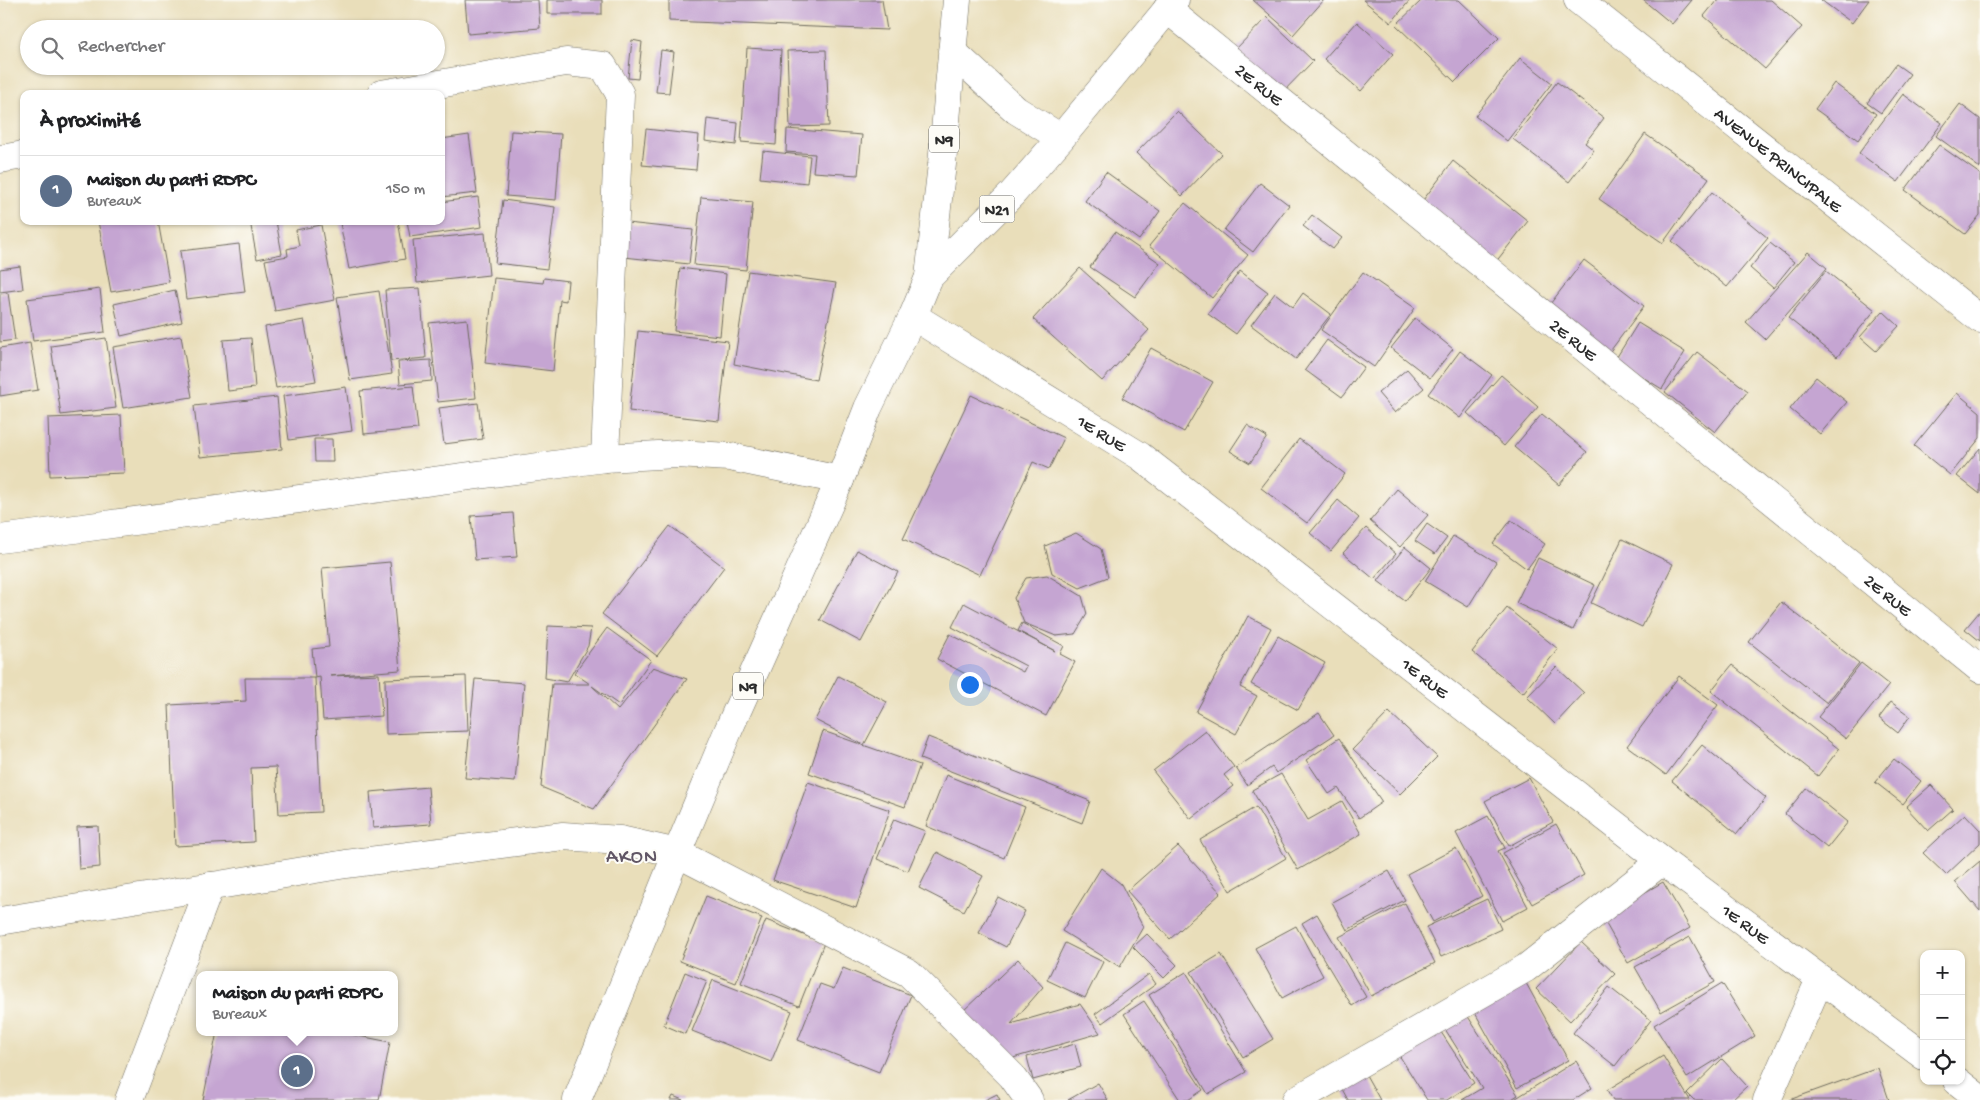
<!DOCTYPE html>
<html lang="fr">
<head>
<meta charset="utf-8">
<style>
	:root { --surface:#fff; --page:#f2f2f2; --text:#202124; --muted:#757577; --line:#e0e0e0; --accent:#111827 }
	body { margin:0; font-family:"Gochi Hand",sans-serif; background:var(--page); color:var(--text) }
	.controls { position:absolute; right:15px; bottom:15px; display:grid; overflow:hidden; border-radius:10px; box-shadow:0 1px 4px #0004 }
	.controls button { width:45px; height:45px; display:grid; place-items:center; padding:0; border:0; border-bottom:1px solid var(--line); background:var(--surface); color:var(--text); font:25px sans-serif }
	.you { position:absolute; left:969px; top:684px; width:18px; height:18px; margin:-12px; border:4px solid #fff; border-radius:50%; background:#1a73e8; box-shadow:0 0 0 8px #1a73e833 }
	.badge { display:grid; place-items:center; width:32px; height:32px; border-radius:50%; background:var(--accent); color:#fff; font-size:16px; font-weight:700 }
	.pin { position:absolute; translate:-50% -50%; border:2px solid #fff; box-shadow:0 1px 5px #0006 }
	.popup { position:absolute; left:196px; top:971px; width:202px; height:65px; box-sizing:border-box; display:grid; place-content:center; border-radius:10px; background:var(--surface); filter:drop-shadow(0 1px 4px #0005); font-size:16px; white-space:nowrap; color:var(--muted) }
	.popup b { font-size:19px; color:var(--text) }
	.popup::after { content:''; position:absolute; left:50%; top:100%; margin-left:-10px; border:10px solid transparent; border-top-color:var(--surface) }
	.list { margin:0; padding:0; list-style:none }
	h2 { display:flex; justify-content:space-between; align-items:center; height:65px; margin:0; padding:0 20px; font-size:21px }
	h2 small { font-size:16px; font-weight:400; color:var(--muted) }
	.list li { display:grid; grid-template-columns:32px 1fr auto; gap:15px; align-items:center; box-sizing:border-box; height:70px; padding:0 20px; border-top:1px solid var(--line) }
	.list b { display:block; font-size:19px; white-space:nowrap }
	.list p { margin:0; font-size:16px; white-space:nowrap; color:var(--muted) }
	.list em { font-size:16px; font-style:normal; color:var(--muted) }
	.icon { flex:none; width:28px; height:28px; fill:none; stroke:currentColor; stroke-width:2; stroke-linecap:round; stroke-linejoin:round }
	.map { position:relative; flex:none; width:1980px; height:1100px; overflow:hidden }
	.search { position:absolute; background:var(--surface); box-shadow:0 1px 4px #0004; left:20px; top:20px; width:425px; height:55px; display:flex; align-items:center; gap:12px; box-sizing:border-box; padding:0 18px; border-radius:28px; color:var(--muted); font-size:19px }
	.panel { position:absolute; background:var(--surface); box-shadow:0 1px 4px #0004; left:20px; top:90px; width:425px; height:135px; border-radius:10px }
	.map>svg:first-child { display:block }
	.building { fill:#c5a5d2 }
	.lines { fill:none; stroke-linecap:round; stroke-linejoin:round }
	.minor-casing { stroke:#6e6a5d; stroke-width:29 }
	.tertiary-casing { stroke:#6e6a5d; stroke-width:29 }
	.primary-casing { stroke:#6e6a5d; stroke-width:29 }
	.trunk-casing { stroke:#6e6a5d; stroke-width:29 }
	.minor { stroke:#fff; stroke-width:28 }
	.tertiary { stroke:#fff; stroke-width:28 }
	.primary { stroke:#fff; stroke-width:28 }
	.trunk { stroke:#fff; stroke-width:28 }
	.labels { text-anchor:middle; stroke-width:4; stroke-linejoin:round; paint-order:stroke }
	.shield { fill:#fdfcf7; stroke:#6a6a68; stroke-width:1 }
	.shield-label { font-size:16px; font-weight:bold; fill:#2b2b2b }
	.street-label { font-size:18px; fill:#2b2b2b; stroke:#fdfcf7 }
	.quarter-label { font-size:20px; letter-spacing:1px; fill:#615665; stroke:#fdfcf7 }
</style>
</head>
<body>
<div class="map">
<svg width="1980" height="1100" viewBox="0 0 1980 1100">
	<rect width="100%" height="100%" fill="#fdfcf7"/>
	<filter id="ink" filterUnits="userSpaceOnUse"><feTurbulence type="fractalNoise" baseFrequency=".02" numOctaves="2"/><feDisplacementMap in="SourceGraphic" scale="10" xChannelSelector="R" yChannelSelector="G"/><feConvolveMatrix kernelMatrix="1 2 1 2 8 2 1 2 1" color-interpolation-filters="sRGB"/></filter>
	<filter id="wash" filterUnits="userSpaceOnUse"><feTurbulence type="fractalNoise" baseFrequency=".0096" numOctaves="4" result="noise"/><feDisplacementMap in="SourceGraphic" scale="20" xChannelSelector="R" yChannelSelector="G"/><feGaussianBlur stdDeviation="1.12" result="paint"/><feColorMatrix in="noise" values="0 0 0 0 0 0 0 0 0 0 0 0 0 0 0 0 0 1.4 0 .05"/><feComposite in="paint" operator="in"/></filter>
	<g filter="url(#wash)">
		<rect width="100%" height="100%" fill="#e9deba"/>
		<g id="blocks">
			<path class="building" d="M465,0H538L540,28L468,34Z
				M547,0H602V14H547Z
				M669,0H882L887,30L669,21Z
				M1253,0H1324L1293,35Z
				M1363,0H1410L1391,23Z
				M1422,0H1459L1499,38L1455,82L1396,25Z
				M1643,0H1692L1672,24Z
				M1717,0H1771L1802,27L1765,69L1704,16Z
				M1821,0H1869L1852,23Z
				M1267,17L1313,61L1278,97L1232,53Z
				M1357,22L1393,54L1361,91L1324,59Z
				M632,40L642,42L638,79L628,78Z
				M747,48L781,50L776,145L741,142Z
				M661,50L674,52L669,93L656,92Z
				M826,50L829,126L790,127L787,51Z
				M1520,58L1552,83L1507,141L1475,116Z
				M1896,64L1910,74L1881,113L1867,103Z
				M1557,82L1604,118L1585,143L1594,150L1569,182L1513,139Z
				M1834,83L1876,114L1858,140L1815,109Z
				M1903,94L1942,123L1898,182L1859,153Z
				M1960,104L1980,119V168L1936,136Z
				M1177,111L1222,154L1182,196L1136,153Z
				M707,119L738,123L736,145L705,141Z
				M646,129L699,135L696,170L642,165Z
				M787,129L862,135L858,175L813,172L815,154L786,152Z
				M511,131L561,134L556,200L506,196Z
				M1645,134L1709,178L1663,243L1599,199Z
				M469,135L477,193L441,197V139Z
				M1939,145L1980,174V215L1965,234L1905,190Z
				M763,151L810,156L807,183L760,178Z
				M1453,161L1528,221L1495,263L1420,204Z
				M1106,172L1160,211L1139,240L1085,201Z
				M1260,183L1289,205L1253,252L1224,230Z
				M1712,192L1768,238L1727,287L1672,241Z
				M478,197L482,227L410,237L407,221H441V202Z
				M701,197L753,202L746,270L694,265Z
				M503,200L555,207L547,269L495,263Z
				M1185,203L1248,255L1212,298L1149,246Z
				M1312,215L1342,238L1333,249L1303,226Z
				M98,221H158L169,282L111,292Z
				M250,221H276L282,254L257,259Z
				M351,221H398L405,259L349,269L340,223Z
				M627,223L693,230L689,264L624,257Z
				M321,225L335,300L275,311L265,260L288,256L287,249L299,246L296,230Z
				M1115,232L1160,263L1135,297L1090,267Z
				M485,233L489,275L417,283L413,240Z
				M1770,243L1794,262L1773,288L1750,268Z
				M239,244L245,292L186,299L180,251Z
				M1808,252L1827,268L1765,339L1746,322Z
				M1584,260L1644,306L1608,354L1547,308Z
				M20,266L23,289L0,292V269Z
				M680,268L726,274L720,336L674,331Z
				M1080,268L1149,330L1102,381L1033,319Z
				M748,271L836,283L816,380L734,364Z
				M1240,271L1268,292L1236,334L1208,314Z
				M1826,271L1875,310L1837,357L1788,318Z
				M1363,272L1415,308L1374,367L1321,330Z
				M494,278L543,283L544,278L568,281L566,301L560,300L553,371L485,363Z
				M420,288L426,358L391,361L385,290Z
				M100,289L105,332L33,341L27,299Z
				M175,290L182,322L121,336L114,304Z
				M379,291L392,374L350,380L337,297Z
				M8,293L15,340L0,342V294Z
				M1275,293L1293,307L1303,293L1331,314L1296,359L1251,325Z
				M1883,311L1899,326L1876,351L1860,337Z
				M1415,318L1453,349L1430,378L1391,348Z
				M467,319L476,398L438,402L429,323Z
				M304,320L316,381L276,388L265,327Z
				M1638,323L1685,352L1662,389L1615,360Z
				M638,331L728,341L719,421L629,411Z
				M181,336L192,397L123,408L113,347Z
				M106,338L116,408L61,415L51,346Z
				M251,338L255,388L228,391L223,340Z
				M1327,340L1364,367L1342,397L1305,370Z
				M30,343L38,390L0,396V348Z
				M1151,348L1213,382L1184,432L1122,398Z
				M1460,351L1492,375L1460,418L1428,394Z
				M1697,352L1748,391L1715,432L1665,392Z
				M431,360L432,381L400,384L398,362Z
				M1407,369L1424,388L1395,413L1378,393Z
				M1501,375L1538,407L1504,446L1467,413Z
				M1816,377L1847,402L1820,434L1790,409Z
				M413,386L418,429L364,434L360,391Z
				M346,387L352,431L289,440L283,396Z
				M1957,393L1980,412V438L1950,475L1914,446Z
				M971,395L1064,438L1049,469L1033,462L980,575L903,539Z
				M277,397L282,449L200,457L194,406Z
				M478,403L483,439L444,444L439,408Z
				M1542,414L1587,452L1559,485L1514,447Z
				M121,415L124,473L50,476L48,418Z
				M1247,425L1267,437L1250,463L1230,451Z
				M314,439H332L333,462H315Z
				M1299,439L1345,474L1307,523L1261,488Z
				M1980,448V494L1957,476Z
				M1397,489L1428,515L1400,547L1370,521Z
				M1338,500L1359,518L1331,551L1310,533Z
				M513,513L517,557L475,560L471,516Z
				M1511,520L1545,544L1527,569L1493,544Z
				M1427,524L1447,538L1435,554L1415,541Z
				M670,526L724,567L657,656L602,614Z
				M1366,528L1396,554L1374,579L1343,553Z
				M1076,533L1101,549L1108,577L1080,588L1052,573L1045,546Z
				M1453,536L1496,562L1468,607L1425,581Z
				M1622,539L1673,564L1642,627L1591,603Z
				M1405,547L1431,568L1405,601L1378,581Z
				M857,550L898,572L861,642L820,620Z
				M1538,558L1595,585L1573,630L1516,603Z
				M390,562L400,670L330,676L379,674L382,716L323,720L320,677L315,678L312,649L329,647L322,568Z
				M1047,575L1082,596L1087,614L1075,634L1056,636L1024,623L1014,598L1026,578Z
				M1781,602L1859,663L1827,703L1749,642Z
				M964,603L1055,651L1018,631L1022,623L1064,646L1060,654L1075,662L1046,716L937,659L950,634L1023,672L1026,666L952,627Z
				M1507,608L1558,649L1523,693L1472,652Z
				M1980,611V641L1965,629Z
				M1248,616L1271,628L1240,687L1257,696L1236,734L1196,712Z
				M548,626L591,628L588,646L567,682L545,678Z
				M607,628L651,660L619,705L592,686L618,710L653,667L687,679L594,809L541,787L552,684H590L574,673Z
				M1278,636L1325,663L1298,710L1251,684Z
				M1861,663L1889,685L1846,739L1818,717Z
				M1732,665L1839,749L1818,776L1711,691Z
				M1556,667L1584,693L1555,724L1527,697Z
				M466,676L468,731L386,734L385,679Z
				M838,676L887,702L864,745L815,720Z
				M1679,676L1718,705L1666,775L1627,746Z
				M245,678H315L321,812L279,814L276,767L251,768L254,842L175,846L169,705L246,701Z
				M475,679L524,683L515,782L465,778Z
				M1891,702L1910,716L1898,733L1879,718Z
				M1389,712L1437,757L1400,794L1353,749Z
				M1319,713L1334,735L1276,773L1272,767L1247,785L1236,768Z
				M1205,730L1234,767L1224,775L1233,786L1191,819L1153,771Z
				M823,731L920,765L905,807L809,773Z
				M928,737L1090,801L1082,823L920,759Z
				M1339,738L1382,802L1359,818L1338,788L1329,794L1306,760Z
				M1702,745L1766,798L1737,834L1672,781Z
				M1894,759L1921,781L1903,804L1875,782Z
				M1281,774L1308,820L1342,801L1361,834L1298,870L1252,790Z
				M946,775L1025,807L1004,858L926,826Z
				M1529,778L1553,822L1509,846L1485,801Z
				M808,782L890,810L856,908L773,880Z
				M1931,785L1953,809L1928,831L1906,807Z
				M428,787L431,824L373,828L370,792Z
				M1806,788L1848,822L1827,848L1785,814Z
				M1256,807L1286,858L1230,891L1200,840Z
				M1965,814L1980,830V843L1946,875L1923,853Z
				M1488,816L1505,848L1498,851L1528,907L1502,921L1456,833Z
				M894,819L925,831L908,871L877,859Z
				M1556,824L1584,875L1532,904L1503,853Z
				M98,826L100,867L79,869L77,827Z
				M1178,846L1221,893L1170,939L1127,891Z
				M1456,848L1482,896L1433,922L1407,874Z
				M937,852L983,876L964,911L919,888Z
				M1980,861V911L1955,882Z
				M1101,868L1121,884L1143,927L1120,967L1062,931Z
				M1389,871L1405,900L1347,930L1332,902Z
				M1663,882L1690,928L1628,963L1602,917Z
				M706,896L762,918L736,983L680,961Z
				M998,897L1025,911L1006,947L979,933Z
				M1487,899L1501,929L1441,957L1426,927Z
				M1405,903L1435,963L1371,996L1339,937Z
				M1317,914L1366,997L1352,1006L1302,923Z
				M766,920L824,943L799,1006L741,983Z
				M1296,926L1323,976L1282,998L1255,948Z
				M1147,934L1177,965L1164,978L1133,947Z
				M1690,937L1715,982L1661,1012L1635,967Z
				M1581,942L1615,974L1570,1021L1536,989Z
				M1065,943L1103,962L1085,998L1047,980Z
				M1221,954L1273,1039L1243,1057L1191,972Z
				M1018,959L1043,987L1011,1024L1080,1004L1100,1033L999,1062L963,1011Z
				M843,968L911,995L879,1072L798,1040L820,984L834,989Z
				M685,972L707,981L685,1034L664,1025Z
				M1186,972L1246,1072L1208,1094L1149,995Z
				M1149,974L1156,984L1102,1023L1095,1014Z
				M713,980L792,1011L771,1062L692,1031Z
				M1526,983L1568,1060L1517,1088L1474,1011Z
				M1722,983L1755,1036L1687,1078L1654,1025Z
				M1609,987L1651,1020L1615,1066L1573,1033Z
				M1144,1001L1203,1090L1188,1100H1180L1124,1014Z
				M1467,1015L1518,1095L1510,1100H1462L1482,1088L1445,1029Z
				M1439,1029L1474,1083L1447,1100H1427L1399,1055Z
				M217,1032H339L390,1042L379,1100H203Z
				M1075,1044L1081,1067L1033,1080L1027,1057Z
				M1663,1056L1690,1100H1613L1607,1090Z
				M1722,1059L1747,1086L1732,1100H1694L1687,1093Z
				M1576,1061L1592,1088L1573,1100H1513Z
				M1878,1068L1889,1100H1789Z
				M1366,1075L1380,1100H1348L1342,1089Z
				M1098,1083L1108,1100H1068Z
				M997,1094L1000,1100H985Z
				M673,1096L683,1100H671Z"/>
		</g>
	</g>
	<g filter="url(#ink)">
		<use href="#blocks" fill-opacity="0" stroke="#6e6a5d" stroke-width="1"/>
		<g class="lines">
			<g class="minor-casing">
				<g id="minor">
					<path id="s1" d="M1167,9L1980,669"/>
					<path d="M381,94L566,62L603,66L620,94L605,458"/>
					<path d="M0,159L24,155"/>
					<path id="s2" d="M913,316L1140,456L1662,861L1924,1056"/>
					<path d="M0,539L605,458L676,454L730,457L840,480"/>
					<path d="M677,853L909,973L1012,1076L1029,1100"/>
					<path d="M1957,1081L1980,1099"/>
					<path d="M129,1100L210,886"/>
					<path d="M1296,1100L1526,968L1662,861"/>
					<path d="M1767,1100L1820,979"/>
				</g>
			</g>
			<g class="tertiary-casing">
				<g id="tertiary">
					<path id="s3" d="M1578,0L1980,319"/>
					<path d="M0,921L346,864L563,836L620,840L677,853"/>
				</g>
			</g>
			<g class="primary-casing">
				<path id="primary" d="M929,277L1012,194L1061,138L1175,0"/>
			</g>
			<g class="trunk-casing">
				<path id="trunk" d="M952,51L1016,110L1061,138
					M577,1100L677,853L728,731L840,480L868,408L913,316L929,277L942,164L957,0"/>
			</g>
			<use href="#minor" class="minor"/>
			<use href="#tertiary" class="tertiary"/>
			<use href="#primary" class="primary"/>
			<use href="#trunk" class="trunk"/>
		</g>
	</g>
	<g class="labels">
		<g class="shield">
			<rect x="929" y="125.5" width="30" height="27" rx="4"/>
			<rect x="979.5" y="195.5" width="35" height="27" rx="4"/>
			<rect x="733" y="672.5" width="30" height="27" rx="4"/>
		</g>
		<g class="shield-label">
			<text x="944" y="145">N9</text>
			<text x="997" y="215">N21</text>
			<text x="748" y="692">N9</text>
		</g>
		<g class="street-label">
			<text dy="6" stroke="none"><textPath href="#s1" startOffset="119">2E RUE</textPath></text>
			<text dy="6" stroke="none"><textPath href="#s3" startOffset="256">AVENUE PRINCIPALE</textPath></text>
			<text dy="6" stroke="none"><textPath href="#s1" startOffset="524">2E RUE</textPath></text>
			<text dy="6" stroke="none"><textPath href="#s2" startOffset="222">1E RUE</textPath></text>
			<text dy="6" stroke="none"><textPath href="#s1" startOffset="929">2E RUE</textPath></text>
			<text dy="6" stroke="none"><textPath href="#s2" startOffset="628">1E RUE</textPath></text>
			<text dy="6" stroke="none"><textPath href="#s2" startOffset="1032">1E RUE</textPath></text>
		</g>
		<g class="quarter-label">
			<text x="632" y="862">AKON</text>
		</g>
	</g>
</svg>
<div class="controls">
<button>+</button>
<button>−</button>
<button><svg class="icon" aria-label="locate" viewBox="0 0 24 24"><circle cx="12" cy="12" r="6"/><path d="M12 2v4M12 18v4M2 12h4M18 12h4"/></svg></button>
</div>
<div class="you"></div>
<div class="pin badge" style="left:297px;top:1071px;background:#5c6f8a">1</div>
<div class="popup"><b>Maison du parti RDPC</b>Bureaux</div>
<div class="search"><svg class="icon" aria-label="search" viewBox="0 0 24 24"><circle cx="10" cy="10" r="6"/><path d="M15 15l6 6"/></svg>Rechercher</div>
<section class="panel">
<h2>À proximité<small></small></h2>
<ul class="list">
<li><span class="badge" style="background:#5c6f8a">1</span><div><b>Maison du parti RDPC</b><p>Bureaux</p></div><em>150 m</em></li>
</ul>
</section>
</div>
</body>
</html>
